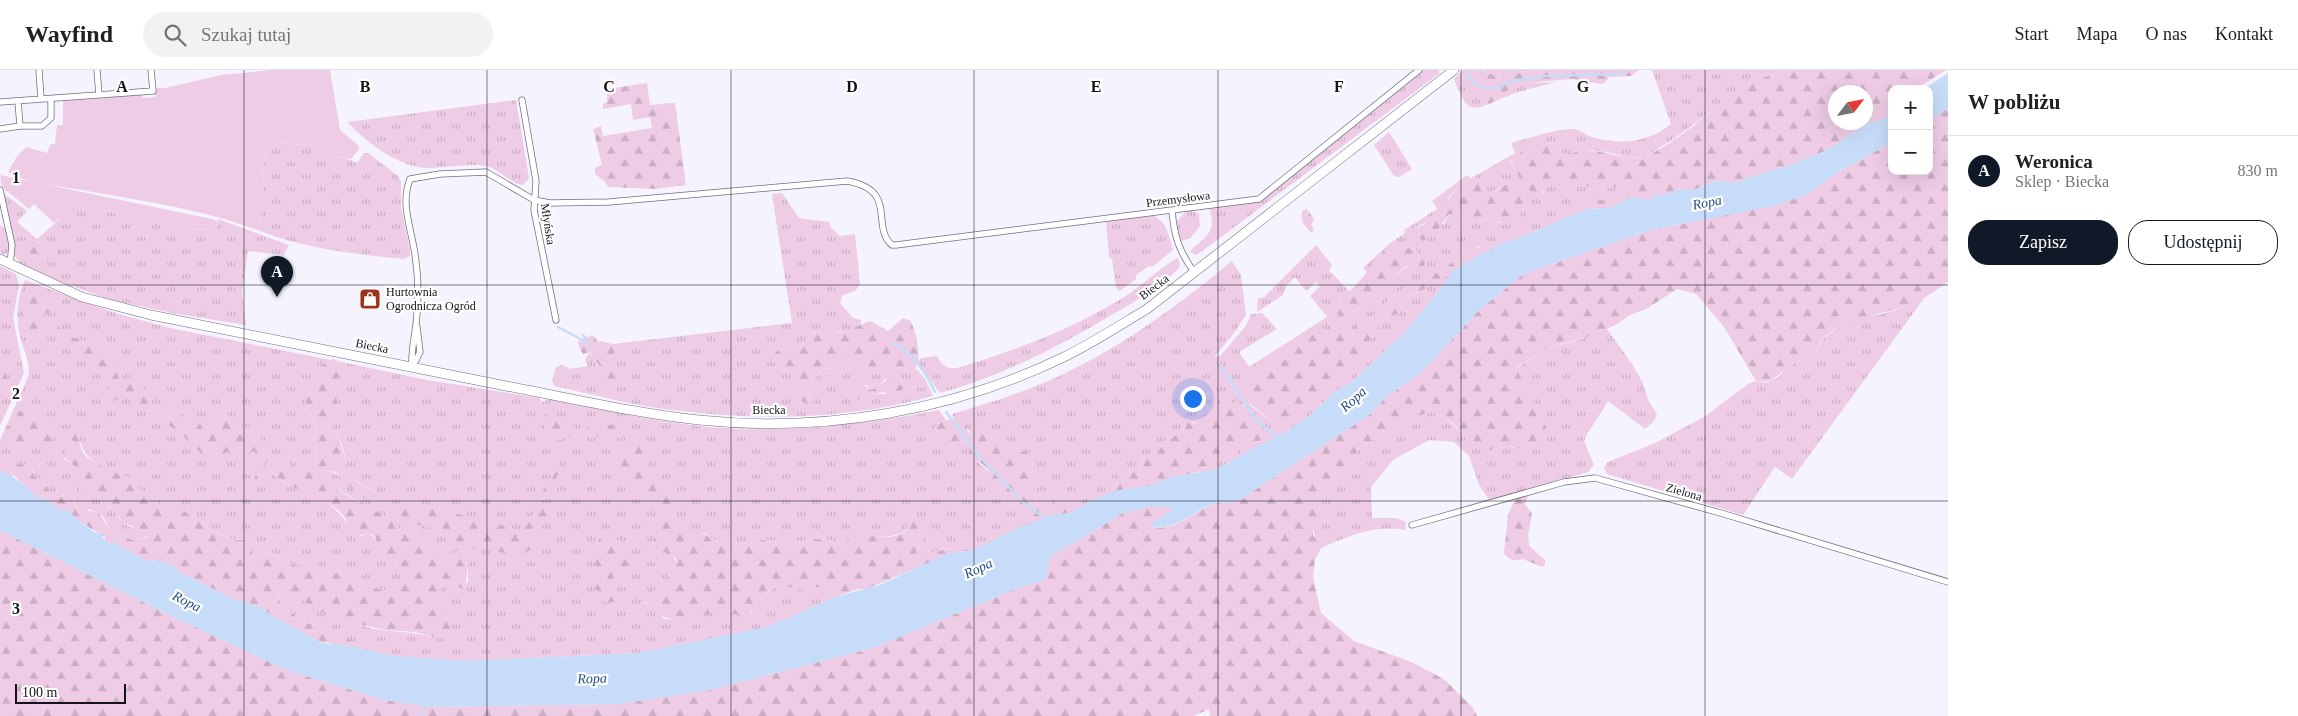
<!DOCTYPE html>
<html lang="pl">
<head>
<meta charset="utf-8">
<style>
	:root { --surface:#fff; --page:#f2f2f2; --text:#202124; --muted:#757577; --line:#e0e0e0; --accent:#111827 }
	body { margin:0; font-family:"Times New Roman",serif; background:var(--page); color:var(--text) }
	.controls { position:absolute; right:15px; top:15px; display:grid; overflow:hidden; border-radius:10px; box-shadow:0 5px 20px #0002 }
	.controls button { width:45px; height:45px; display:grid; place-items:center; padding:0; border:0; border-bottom:1px solid var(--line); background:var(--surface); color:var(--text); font:25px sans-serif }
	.compass { position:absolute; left:1828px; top:15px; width:45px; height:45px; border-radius:50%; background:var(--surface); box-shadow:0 5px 20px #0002; rotate:58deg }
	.scale { position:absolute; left:15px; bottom:12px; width:111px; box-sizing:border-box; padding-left:5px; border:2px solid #141319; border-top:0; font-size:14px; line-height:18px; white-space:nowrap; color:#141319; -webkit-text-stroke:4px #fff; paint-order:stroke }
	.you { position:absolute; left:1192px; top:328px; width:18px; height:18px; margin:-12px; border:4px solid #fff; border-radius:50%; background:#1a73e8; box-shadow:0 0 0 8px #1a73e833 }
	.badge { display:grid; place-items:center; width:32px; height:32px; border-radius:50%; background:var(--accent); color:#fff; font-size:16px; font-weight:700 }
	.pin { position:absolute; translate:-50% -41px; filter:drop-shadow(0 1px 2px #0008) }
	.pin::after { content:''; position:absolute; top:26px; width:18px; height:15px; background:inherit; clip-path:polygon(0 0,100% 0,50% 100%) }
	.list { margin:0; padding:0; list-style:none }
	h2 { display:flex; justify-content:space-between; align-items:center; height:65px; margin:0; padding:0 20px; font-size:21px }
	h2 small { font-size:16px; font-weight:400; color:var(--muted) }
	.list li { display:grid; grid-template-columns:32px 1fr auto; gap:15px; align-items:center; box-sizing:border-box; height:70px; padding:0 20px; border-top:1px solid var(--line) }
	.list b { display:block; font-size:19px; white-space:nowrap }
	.list p { margin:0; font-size:16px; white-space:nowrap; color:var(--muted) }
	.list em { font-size:16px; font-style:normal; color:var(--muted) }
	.actions { display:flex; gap:10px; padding:15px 20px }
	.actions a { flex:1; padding:11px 0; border:1px solid var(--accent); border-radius:20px; text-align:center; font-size:18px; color:var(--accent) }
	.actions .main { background:var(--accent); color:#fff }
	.icon { flex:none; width:28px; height:28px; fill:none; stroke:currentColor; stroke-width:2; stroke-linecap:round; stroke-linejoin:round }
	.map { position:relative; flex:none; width:1948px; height:646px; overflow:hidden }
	header { display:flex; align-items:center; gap:30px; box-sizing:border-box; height:70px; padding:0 25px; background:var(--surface); border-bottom:1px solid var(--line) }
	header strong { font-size:24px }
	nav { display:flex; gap:28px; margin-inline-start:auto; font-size:18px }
	.search { width:350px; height:45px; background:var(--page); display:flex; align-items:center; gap:12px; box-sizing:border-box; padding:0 18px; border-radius:28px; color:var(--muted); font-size:19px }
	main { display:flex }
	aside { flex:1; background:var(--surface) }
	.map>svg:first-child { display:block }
	.grass { fill:url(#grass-tufts); fill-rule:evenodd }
	.forest { fill:url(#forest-firs); fill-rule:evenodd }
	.garden { fill:#eecce5 }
	.water { fill:#c7dcf8 }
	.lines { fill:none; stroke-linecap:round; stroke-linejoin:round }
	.stream { stroke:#c7dcf8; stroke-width:2.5 }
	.street-casing { stroke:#726f7f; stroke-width:7 }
	.primary-casing { stroke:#726f7f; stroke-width:10 }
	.street { stroke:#fff; stroke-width:5.5 }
	.primary { stroke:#fff; stroke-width:9 }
	.grid { fill:none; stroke:#141319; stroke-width:1; stroke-opacity:0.55 }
	.labels { text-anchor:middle; stroke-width:4.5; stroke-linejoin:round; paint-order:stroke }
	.street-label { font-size:12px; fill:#141319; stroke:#fff }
	.poi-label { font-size:12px; fill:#141319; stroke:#fff; text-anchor:start }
	.water-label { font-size:14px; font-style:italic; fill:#214c84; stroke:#fff }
	.grid-label { font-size:16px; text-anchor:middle; font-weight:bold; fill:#141319; stroke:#fff; stroke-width:4.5; stroke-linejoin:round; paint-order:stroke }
</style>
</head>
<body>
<header>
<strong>Wayfind</strong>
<div class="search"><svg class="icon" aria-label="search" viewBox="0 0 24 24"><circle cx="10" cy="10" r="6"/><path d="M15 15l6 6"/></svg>Szukaj tutaj</div>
<nav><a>Start</a><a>Mapa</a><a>O nas</a><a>Kontakt</a></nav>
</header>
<main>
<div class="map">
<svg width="1948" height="646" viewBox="0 0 1948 646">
	<defs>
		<pattern id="grass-tufts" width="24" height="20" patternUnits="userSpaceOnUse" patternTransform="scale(1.25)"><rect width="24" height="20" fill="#eecce5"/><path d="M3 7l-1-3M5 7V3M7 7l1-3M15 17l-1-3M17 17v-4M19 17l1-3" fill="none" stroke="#cbaec4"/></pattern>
		<pattern id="forest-firs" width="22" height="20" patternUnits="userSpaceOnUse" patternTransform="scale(1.25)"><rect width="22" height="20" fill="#eecce5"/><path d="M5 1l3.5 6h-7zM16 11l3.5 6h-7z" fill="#cbaec4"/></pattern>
	</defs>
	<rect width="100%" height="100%" fill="#f5f3fe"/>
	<path class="grass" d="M1424,0H1438L1440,3L1201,182L1196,185L1191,183V180C1208,165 1217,161 1209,138L1261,130Z
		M1463,0H1473L1471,6L1486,22L1487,33L1489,34C1465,45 1463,29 1454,9Z
		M1483,0H1538L1496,7Z
		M1652,0H1786L1757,10L1741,19L1675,68L1645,87L1628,88L1612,83L1592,80L1563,85L1557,73C1532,74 1530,79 1510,91L1522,111L1509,112L1491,123L1485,119L1479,109L1473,107L1515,83L1511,73C1530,68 1551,60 1571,59C1578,58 1585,65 1592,67C1620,75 1648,73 1671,54Z
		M1556,12L1515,23L1489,34L1505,26L1508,20L1525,13Z
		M516,30L529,108L523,115C510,114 500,99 486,96C470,93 449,97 432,98C402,100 367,73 347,52Z
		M1389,62L1412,99L1399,107L1394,106L1374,75Z
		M274,73L311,75C330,92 338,83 357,93L364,83H368L398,106L401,112V138L410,180V186L404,189C355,184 306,179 260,161L265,81L267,76Z
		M1467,105L1470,108C1454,116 1443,137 1430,150C1424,155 1419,155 1413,158L1444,154L1449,144L1458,145L1462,151L1480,152L1491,148L1499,153L1519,145L1526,134L1523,121L1529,119L1543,123L1548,114L1552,113L1557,116L1568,114L1599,118L1628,116L1634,120H1626L1602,130L1580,129L1577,139L1567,146H1571L1513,170L1502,173L1491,180L1479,176L1473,179L1418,215L1405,218L1396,224L1378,240L1367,254L1355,256L1345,265L1342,259L1347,254L1345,247L1362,237L1367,238L1370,224L1386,212L1392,211V208L1413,192L1421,197L1420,187L1415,179L1391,175L1366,201L1363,198L1389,174L1405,163L1404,160L1437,139L1432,131Z
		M2,122L27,141L17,152L37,169L60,149H62L71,134L135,147L133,162L148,166L152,153L179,159L216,160L218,149L289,175L284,185L248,181L242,222L246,255L172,243L108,229L59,211L20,193L14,185L13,172ZM39,172L49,177L53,192L32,185Z
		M782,123L799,148L829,152L831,158L840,166L855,164L860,214L856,220L842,226L840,233L853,248L861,250V254C852,260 843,263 833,262L829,268L814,262L799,279H780L781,297L800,306L801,311L797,318L813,330L808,324L811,310L817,306L823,299L833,298L839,291L850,290C862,312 882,301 901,297L908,302H913L916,298L925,309L933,326C850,349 765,351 681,341C638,337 596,325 554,316L552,310L556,297L562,295L570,299L588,296L585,290L590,282L597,295H610C609,288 615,282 613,274L792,253L772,124ZM885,309L899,315L916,311V316C908,317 900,321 892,323C884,325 873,322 864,328L852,325L854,322L866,315L871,320L877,318Z
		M1190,140L1199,144L1200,156L1190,168L1181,171L1176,153L1185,142Z
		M1150,145C1168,150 1168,165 1173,180L1152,197L1149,196L1136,205V209L1120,221L1116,218L1112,189L1109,187L1106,151Z
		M0,155L7,161L10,179L5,185L0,183Z
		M1316,175L1332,195L1329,200L1349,221V225H1339L1342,237L1340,245L1331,249L1332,253L1322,267L1315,263L1304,271L1300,276L1286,282L1273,300L1254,308L1250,335L1278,357L1283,358L1295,353L1305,338L1315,332L1328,318L1364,289L1367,284V272L1377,264L1380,251L1399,243L1404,229C1421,222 1436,211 1452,201V205L1405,262L1353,311L1334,322L1307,348L1290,359L1214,400L1201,403L1196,402L1235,384L1243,374L1248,371L1258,372L1253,353L1241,331L1231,334L1225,328L1218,329L1216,344L1197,353L1192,352L1184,357L1183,362L1170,368L1159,380L1142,389L1141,396C1132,404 1121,406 1112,416L1116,421L1088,432L1070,443L1067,431L1056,430L1052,437C1032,439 1035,430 1034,415C1033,406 1032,397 1033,387L1022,381L1016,385H1008L1002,373C992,367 983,365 972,365L961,349H954L952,344C974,337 996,331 1018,323C1098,294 1167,245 1232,191L1241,205L1246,245L1232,266L1215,286L1219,287L1246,256L1251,244L1262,243L1277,259L1239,282L1249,297L1327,247L1310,226L1320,216L1316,212L1306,221L1295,207L1286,216L1283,225L1257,242L1258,228L1264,227Z
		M1177,188L1180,193L1179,198C1160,218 1133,232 1110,246C1056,278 1001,306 940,323L918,293L921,288L937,286C941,295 947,299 957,298C1016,280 1068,261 1121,229C1141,217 1157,200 1177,188Z
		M0,196L16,204L19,215L13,248L24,303L0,356Z
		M25,210L118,244L170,258L331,290L320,296L308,326L310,344L317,355C313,371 321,384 313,398L304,399L279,390L269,398C279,415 304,420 321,429C341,440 344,453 360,466L368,464C377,468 391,483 395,493C397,498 397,502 402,507L399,519L383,521L336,503L320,510L313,505L318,495L316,488L296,496L272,483L256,488L239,469L235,470L209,460L207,455L198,451L193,452L173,438L166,439L141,420L135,418L133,409C115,404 85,393 81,373L71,370L74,373L72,381L64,389L84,402L86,422L91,424L96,423L101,430V435L106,438L112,437C116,443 118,448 124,453C131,460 144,457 149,466L131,470L123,464L109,459L103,446L90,439L85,440L74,436L75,431L64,425L58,427L51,425C45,418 46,408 35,407L33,400L10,402L14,408L0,400V370L28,307C31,293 24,282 21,269C15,250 17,228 25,210Z
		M1925,227L1792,409L1775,397L1743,445L1607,404L1604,397L1608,392L1653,374L1704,347L1748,314L1756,311L1766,313L1779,307L1785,299L1803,288L1816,283C1820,266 1843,253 1859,247C1865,246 1872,246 1878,245C1894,241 1911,236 1925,227Z
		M1607,259L1632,294L1643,313L1648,330L1657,344L1654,351L1645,359L1608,331C1601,345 1590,356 1584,371L1594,395L1588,402L1490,431L1479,415L1469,386L1454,372L1429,370L1393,390L1371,417L1372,448H1396L1406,452L1405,460C1375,454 1346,467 1319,479L1324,472L1315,467L1313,459L1321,455L1313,430L1363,376L1412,348L1430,342L1444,347L1464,364L1490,380L1507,376L1525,380L1548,361L1516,299L1545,279L1579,270Z
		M337,291L427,310L539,328L542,332L550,329C611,341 673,356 735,359C803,361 872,353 939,340L946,350L938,353L935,358C942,374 956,367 969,373C971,378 972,385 974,388C979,395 988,398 993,408C998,416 998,425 1006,431C1017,439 1030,435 1033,449L1037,451L970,481L954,482L951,478C939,479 929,485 917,486L916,480L921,475L906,454L908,459C888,474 862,460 841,474L830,470L815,469L795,472L762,470L750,472L737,482L729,481L705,463L692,464L686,459L663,483L672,485L677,493L669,502L671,521L660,525L652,520L644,532L665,549L685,550L712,543L721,550L736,544L751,543L766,524L775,517L783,515L806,520L814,517L823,518L835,527L767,557L721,568L638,583L466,591L394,586L347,576L354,571L330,563L317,555L306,553L278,533L280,523L291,524C317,538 346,553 374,559C394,562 413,562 432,567L443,539L436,530L441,522L442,510L452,513L458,518L468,512V495L454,483L448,488L417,468L402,463L394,452L369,436L342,422L331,409L327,401C347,403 355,431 378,432L376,422C332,404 355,379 332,361L333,351L339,340L333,311L339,307L340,293Z"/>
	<path class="forest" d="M1473,0H1482L1497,7L1538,0H1639L1631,6L1609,7L1605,13L1601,14L1572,9L1525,13L1508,20L1505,26L1489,34L1487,33L1486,22L1471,6Z
		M1786,0H1946L1916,19H1892V34L1888,38L1887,47L1877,52L1863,53L1860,58L1825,81L1796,93L1732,113L1718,110L1694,120L1678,119L1665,125H1656L1649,130L1632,127L1609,138L1588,139L1571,146H1567L1568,142L1577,139L1580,129L1586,126L1602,130L1626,120H1633L1628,116L1599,118L1568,114L1557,116L1552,113L1539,125L1533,124L1529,119L1523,121L1528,129C1526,134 1524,140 1520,144C1514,150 1497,156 1491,148L1468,155L1462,151L1458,145L1449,144L1434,165L1423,171L1415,164L1412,159L1424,155L1442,135V131L1449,129C1456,118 1461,112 1473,107L1479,109L1485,119L1491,123C1501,120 1510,107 1521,111L1510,89L1517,87L1524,78L1533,75L1557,73L1563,85C1573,83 1584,79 1594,81C1608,82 1634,92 1646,86C1678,73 1711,39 1740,19C1754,10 1771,5 1786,0ZM1836,22H1866V52H1836Z
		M647,13L650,35L675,33L686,115L655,119L608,117L605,112L595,104V98L602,95L593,59L601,56L603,66L652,58L650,47L633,50L631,34L603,39V34L607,32V19Z
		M1948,38V212C1937,219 1927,227 1915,233C1887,246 1824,247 1816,283C1806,287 1796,291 1787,298C1774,307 1774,314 1756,311L1724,257L1696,224L1677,219L1648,238L1630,245L1617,254L1597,264L1545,279L1516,298L1548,361L1544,377L1525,380L1507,376L1490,380L1474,375L1455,355L1444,347L1430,342L1412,348L1363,376L1313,430L1323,445L1321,455L1313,459V466L1324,472L1315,490L1313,507L1321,543L1354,571L1409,591L1444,609L1473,638L1477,646H1210L1209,639L1194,646H0V460L171,546L287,600L384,630L431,637L616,634L705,621L873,578L1018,518L1046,509L1049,487L1123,443L1151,436L1175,438L1150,456C1172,464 1191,443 1211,435C1224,430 1237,436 1247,425L1369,345L1386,327L1421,303L1478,241L1523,204L1650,160L1682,154L1806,125L1835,104L1892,72V101H1929V51Z
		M1307,139L1314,149L1311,155L1314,159L1312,163C1304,156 1300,151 1302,141Z
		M33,171L60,179L61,184L53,192L32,185L28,180Z
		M1391,175L1415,179L1420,187L1425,190L1424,196L1421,197L1413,192C1404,198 1394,203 1391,214L1386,212L1375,222L1370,224L1371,233L1367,238L1361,237L1345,247L1347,254L1342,259L1345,265L1355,256L1367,254L1378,240L1396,224L1405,218L1418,215L1473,179L1487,175L1492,178L1434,214L1404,229L1399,243L1380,251L1377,264L1367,272V284L1364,289L1328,318L1315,332L1305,338L1295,353L1283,358L1278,357L1246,330L1244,318L1248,308L1273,300L1286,282L1300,276L1304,271L1315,263L1322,266L1331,253V249L1340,245L1338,241L1342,237L1339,225H1348V223L1366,204V199Z
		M34,221L45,230L54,233L57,238L55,242L45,244L44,250L49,255H56L72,267L88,272L93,280L102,278L118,297L116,302L120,310L125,311L130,307L135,318L140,317L146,320L145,325L150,330L145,336L140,337L124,322L119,325L114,332L106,323L109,318L106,308L79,282L70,281L62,272L50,264L38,265L32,260L22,263L20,260V251L23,248L22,236L27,231V223Z
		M903,248L911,251L917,269L919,292L913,302H908L901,297C882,301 862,312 849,290L839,291L833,298L823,299L817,306L811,310L808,324L813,330V335L807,334L795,327L800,306L781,297L774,289L775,283L780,279H799L804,274V271L819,259L825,260L829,268L833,262L840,263L870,251L888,261Z
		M593,265L598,272L601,271L613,274L615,280L612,291L610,292L619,308L616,312L606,313L601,305L602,298L592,288V284L590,282L583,284C572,267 582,270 593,265Z
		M333,289L340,292L343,300L339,307L333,311L339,340L333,351L332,361C346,372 342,393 353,407C359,417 373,420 383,426V430C363,437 348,414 336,402L328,401L331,409L342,423L369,436L394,452L402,463L417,468L448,488L461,477L473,489L468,495L465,520L442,510L441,522L436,530L443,539L452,562L446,570L415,562L386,560L337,550L291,524L280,523L278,533L306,553L317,555L330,563L355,571L347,576L318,571L272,546L261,537L233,529L181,503L176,497L161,491L145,490L117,474L106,472L105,467L80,452L68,441L58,439L46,429L38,428L10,402L13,395L23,394L30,395L35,407L42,408L51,425L58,427L70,425L73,428L75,437L99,443L109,459L123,464L131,470L149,467L148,464L137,461L132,456L123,453L111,436L106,438L102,436L101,430L96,423L91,424L81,421L78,414L84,408V402L76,398L62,385L66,380H72L74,373L67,362L69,359L75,358C78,365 80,378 84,384C92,394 121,405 133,409L135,418L158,427V433C172,444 185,432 193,452L198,451L207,455L209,460L235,470H249L253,474L252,483L256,488L272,483L296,496L316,488L318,495L313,505L320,510L336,503L383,521L399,519L402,507L397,502L395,491L381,486L377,479C378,458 367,466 353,465C349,458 347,449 342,444C323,423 282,421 269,397L274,392L279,390L304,399L313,398C321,384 313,371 317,355L306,336L308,326L320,296Z
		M0,301L5,303L9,311L8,318L2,322L0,331Z
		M894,307L898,310L899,315L920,308L926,313L922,318L913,316L890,324L883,322L856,330L851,328L854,318L860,313L871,320C881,317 884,309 894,307Z
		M1222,326L1231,334L1237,330L1241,331L1253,353L1265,365L1263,370L1243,374L1235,384L1196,402L1148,416L1116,421L1112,416L1119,408V404L1129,398L1137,399L1141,396L1144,385L1151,384L1159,380L1170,368L1183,362L1186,353H1197L1206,344H1216L1218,329Z
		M547,335H550L557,347L564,350L562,355L564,357L572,353L575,363L561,370C541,369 543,348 547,335Z
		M24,339L29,345L41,343C46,348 48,352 46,358L52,369L47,376L42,378L31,370L15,382C8,379 4,377 1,370L5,365V361L9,355H17L19,352L17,343Z
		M171,340L183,344L184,351L192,354L196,359L202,350L211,353L226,344L236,348L240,346L242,351L239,356L249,357L256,365L260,366L271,385L259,403L262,407L261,417H256L253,413L256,404L252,399L253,392L259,388L254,381L235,388L228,382L217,387L203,385L182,365L166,353L165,345Z
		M961,349L968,353L967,360L971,365L978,362L1002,373L1008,384C1016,385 1020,381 1027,381L1033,387C1032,397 1033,406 1034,415C1035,430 1032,439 1052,437L1056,430L1062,428L1067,430L1070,443L1052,445L1037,451L1033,449C1030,434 1013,439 1004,429C989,414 997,397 970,388L969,373L962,370L957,376L939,365L935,358C940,349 951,349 961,349Z
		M593,353L615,355L624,360V367L612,369L598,365L592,369L588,367L585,361L588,355Z
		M641,373L647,376L650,383L648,393L661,405L665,421L674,433L672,442L658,445L644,432L631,409L617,398L612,391L615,385L620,381L626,382L633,376Z
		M556,385L561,403L556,406L557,413L550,424H542L545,415L552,407L551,388Z
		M1529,424L1525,434L1532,444L1528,465L1529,476L1545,490V495L1542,497L1523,489C1514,492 1509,490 1504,483L1508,445L1516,428Z
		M543,433H552L554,443L541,457L543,462C537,472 528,486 515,487C510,487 505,483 501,482C483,479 464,480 448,470C444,467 441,462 436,460C421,454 398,454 391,435C426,430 464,446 496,457L501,455L520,461L528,454L536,435Z
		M911,447L918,451L925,459L924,470L916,480L917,486L951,478L954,482L867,519H858L835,527C831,525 827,520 822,518C816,516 812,519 807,520C791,522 783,507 767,523C758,532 756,542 742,547L735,544L721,550L712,543C706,545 700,548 694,550C674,554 648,544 642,524C649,518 652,520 660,525L671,521L669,502L677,493L676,488L657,479L654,469L655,458C678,443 675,450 692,464L698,461C712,466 722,479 736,482L750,472L762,470L795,472L815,469L830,470L841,474C866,457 885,476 908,460L906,449Z
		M604,466L628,473L632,479L629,485L632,493L628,498L612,503L619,525L617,532H603C598,521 588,509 597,498C592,487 591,472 604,466Z"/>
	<path class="garden" d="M273,0H330L340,60L358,75L359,79L351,89L322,85L311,75L275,73L267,76L265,81L260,161C203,139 142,131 82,120C61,116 26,114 8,102L16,88L26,77L47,83L51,74H55L57,55H63V30L141,24L143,28L155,27L156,18H165L221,5Z
		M0,105L212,149L217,151L216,160L179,159L152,153L148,166L133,162L135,147L71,134L62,150L59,149L54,153L34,134L29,139L2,117Z"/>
	<path class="water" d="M1948,3V38L1929,51V19H1924Z
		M1892,41V72L1835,104L1806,125L1774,136L1650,160L1523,204L1478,241L1421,303L1386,327L1369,345L1247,425C1236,436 1224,430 1210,435C1189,444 1174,462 1149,456L1174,438L1151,436L1123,443L1050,487L1046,509L1018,518L873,578L705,621L619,634L431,637L384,630L287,600L171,546L0,460V400L19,411L38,428L46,429L58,439L68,440L80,452L94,462L101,464L106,472L117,474L145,490L161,491L176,497L181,503L233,529L261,537L272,546L318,571L328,574L335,573L394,586L466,591L638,583L767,557L835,527L880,515L942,486L954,482L970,481L1020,457L1052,445L1070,443L1088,432L1115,421L1147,416L1176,406L1214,400L1290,359L1307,348L1334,322L1353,311L1405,262L1444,215L1452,201L1502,173L1513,170L1588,139L1609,138L1632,127L1649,130L1656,125H1665L1678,119L1695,120L1718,110L1732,113L1796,93L1825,81L1860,58L1863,53C1876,52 1884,51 1892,41Z"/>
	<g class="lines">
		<path class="stream" d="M1465,3L1477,15L1487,18H1496L1513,11L1545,6L1619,4L1626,0
			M558,257L588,273L583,265
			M892,273C912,281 926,303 935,322
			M1220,295L1256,350L1279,369
			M946,342L980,387L1025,434L1048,450
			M422,646L423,633"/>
		<g class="street-casing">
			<path id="street" d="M39,0L41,29
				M97,0L99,25
				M522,30L536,111L534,140L556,250
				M0,32L153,21L151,0
				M20,56H42L51,48V29
				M0,59L20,56L18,31
				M0,120L12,175L10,195
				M1172,140C1174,166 1179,181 1194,202
				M413,296L420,282L417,257
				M412,297C411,282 414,270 416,255C418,235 419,213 416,193C414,164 399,137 410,109L440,104L486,102L534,130L550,133L609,132L847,111C899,120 870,156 892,175H896L1259,129L1419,0
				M1412,455L1564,412L1595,408L1724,444L1948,512"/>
		</g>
		<g class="primary-casing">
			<path id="primary" d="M0,189L82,227L151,245C269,269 387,293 506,316C570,328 634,343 699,350C823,363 954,341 1066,286C1094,272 1120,255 1147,239L1454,0"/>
		</g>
		<use href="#street" class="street"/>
		<use href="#primary" class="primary"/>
	</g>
	<path class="grid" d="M244,0V646M487,0V646M731,0V646M974,0V646M1218,0V646M1461,0V646M1705,0V646M0,215H1948M0,431H1948"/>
	<defs>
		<g id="shop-square" transform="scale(1.125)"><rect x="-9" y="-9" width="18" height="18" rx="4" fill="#9c341a" stroke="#fff"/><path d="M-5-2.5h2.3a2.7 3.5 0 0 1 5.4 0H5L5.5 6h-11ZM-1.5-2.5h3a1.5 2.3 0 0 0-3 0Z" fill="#fff"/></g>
	</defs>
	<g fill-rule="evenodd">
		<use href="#shop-square" x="370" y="229"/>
	</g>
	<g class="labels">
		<g class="street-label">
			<text transform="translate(1178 129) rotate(-7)" y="4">Przemysłowa</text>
			<text transform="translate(548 154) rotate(81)" y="4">Młyńska</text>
			<text transform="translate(1154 217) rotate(-37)" y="4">Biecka</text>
			<text transform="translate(372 276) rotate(12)" y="4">Biecka</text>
			<text x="769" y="344">Biecka</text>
			<text transform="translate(1684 422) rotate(16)" y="4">Zielona</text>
		</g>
		<g class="poi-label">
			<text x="386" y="226">Hurtownia<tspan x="386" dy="14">Ogrodnicza Ogród</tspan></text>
		</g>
		<g class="water-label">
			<text transform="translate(1707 132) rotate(-11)" y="5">Ropa</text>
			<text transform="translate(1353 329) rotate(-42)" y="5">Ropa</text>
			<text transform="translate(978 498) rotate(-25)" y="5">Ropa</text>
			<text transform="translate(187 531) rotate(27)" y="5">Ropa</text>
			<text transform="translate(592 608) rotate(-2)" y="5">Ropa</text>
		</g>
	</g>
	<g class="grid-label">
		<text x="122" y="22">A</text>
		<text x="365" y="22">B</text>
		<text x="609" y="22">C</text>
		<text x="852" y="22">D</text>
		<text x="1096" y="22">E</text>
		<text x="1339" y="22">F</text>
		<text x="1583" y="22">G</text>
		<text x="16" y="113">1</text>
		<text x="16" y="329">2</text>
		<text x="16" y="544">3</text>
	</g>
</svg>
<div class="controls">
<button>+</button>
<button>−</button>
</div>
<svg class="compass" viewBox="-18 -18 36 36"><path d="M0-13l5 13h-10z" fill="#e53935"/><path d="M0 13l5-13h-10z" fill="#757577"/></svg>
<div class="scale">100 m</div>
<div class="you"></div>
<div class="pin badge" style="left:277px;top:227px">A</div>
</div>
<aside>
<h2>W pobliżu<small></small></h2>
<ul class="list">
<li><span class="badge">A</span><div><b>Weronica</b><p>Sklep · Biecka</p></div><em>830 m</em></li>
</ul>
<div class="actions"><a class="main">Zapisz</a><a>Udostępnij</a></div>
</aside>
</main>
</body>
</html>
